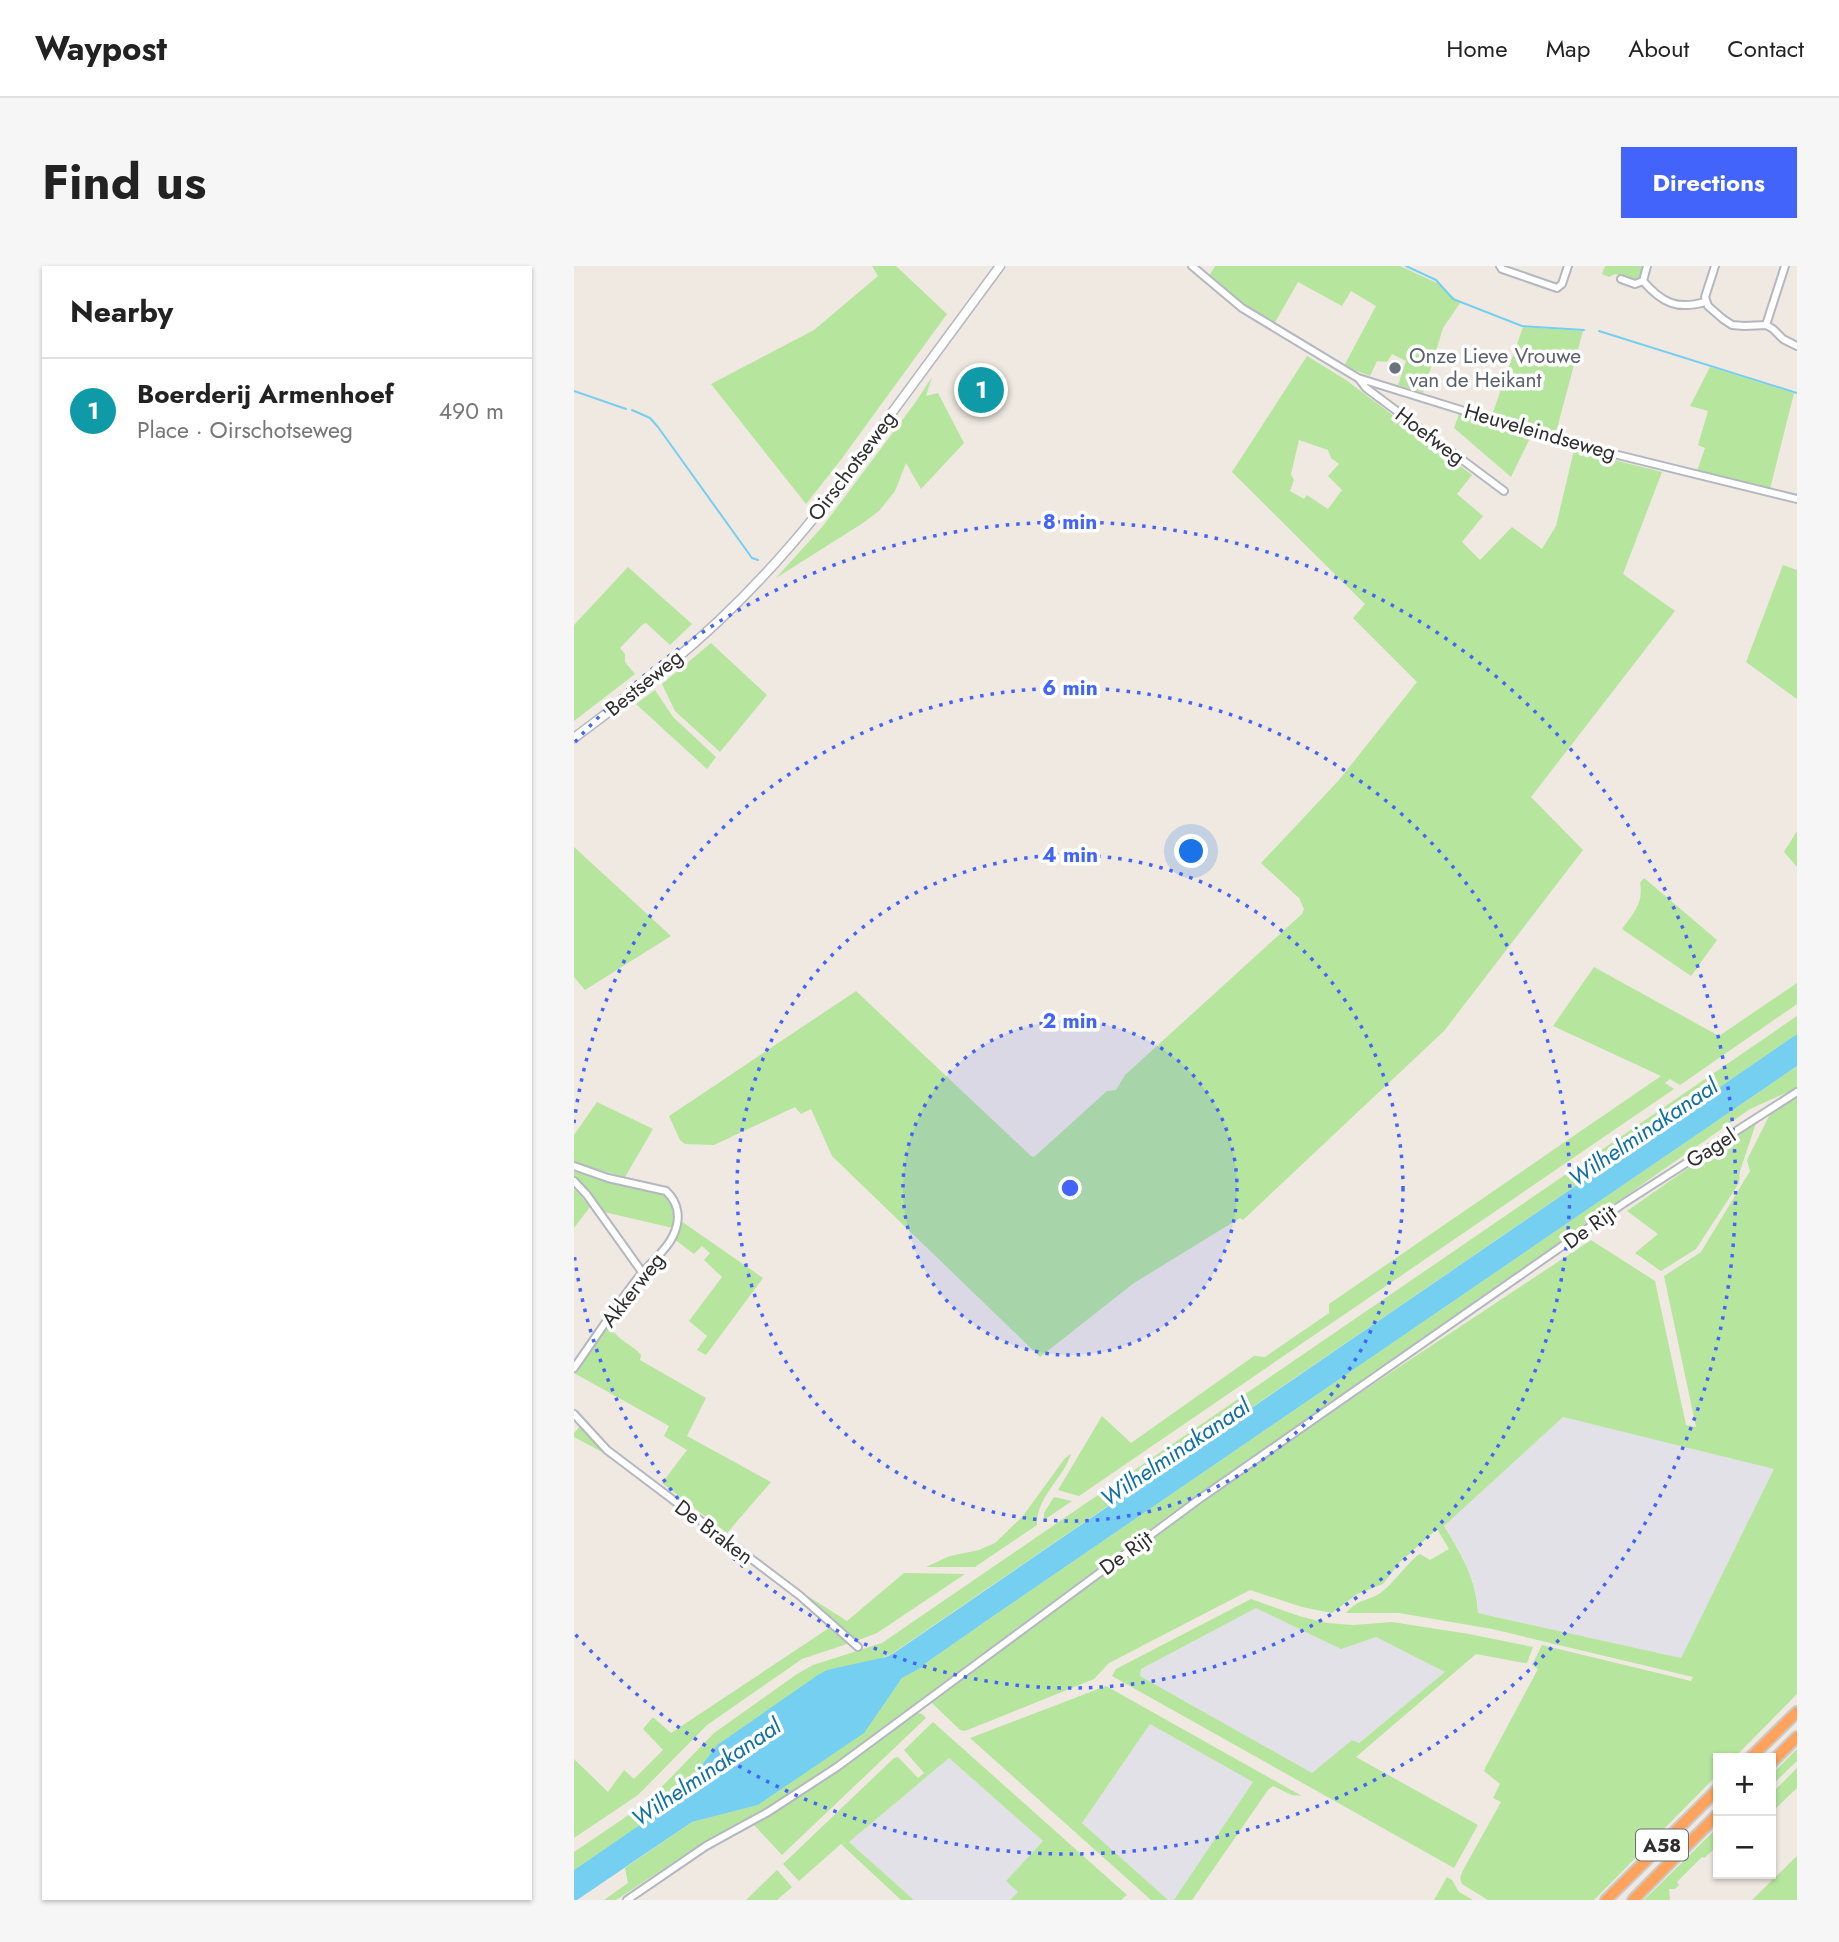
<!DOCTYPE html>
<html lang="en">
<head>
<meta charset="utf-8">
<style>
	:root { --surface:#fff; --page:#f6f6f6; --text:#222; --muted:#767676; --line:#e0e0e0; --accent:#4264fb }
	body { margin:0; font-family:Jost,sans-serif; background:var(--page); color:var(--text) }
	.controls { position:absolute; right:21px; bottom:21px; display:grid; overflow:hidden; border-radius:0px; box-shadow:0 2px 5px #0004 }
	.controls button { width:63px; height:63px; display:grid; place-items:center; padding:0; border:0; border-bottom:2px solid var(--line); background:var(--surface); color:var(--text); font:35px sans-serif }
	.you { position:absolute; left:618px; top:586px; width:24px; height:24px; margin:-18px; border:5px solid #fff; border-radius:50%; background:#1a73e8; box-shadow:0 0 0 10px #1a73e833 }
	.badge { display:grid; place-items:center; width:46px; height:46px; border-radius:50%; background:var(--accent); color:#fff; font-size:23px; font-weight:700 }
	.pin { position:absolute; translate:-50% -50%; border:4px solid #fff; box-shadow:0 2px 7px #0006 }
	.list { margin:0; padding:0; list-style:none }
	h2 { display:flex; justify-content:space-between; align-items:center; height:91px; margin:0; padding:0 28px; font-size:30px }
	h2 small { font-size:23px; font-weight:400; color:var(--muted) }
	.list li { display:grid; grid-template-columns:46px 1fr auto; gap:21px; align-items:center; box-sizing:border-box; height:105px; padding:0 28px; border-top:2px solid var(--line) }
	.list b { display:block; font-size:26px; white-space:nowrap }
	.list p { margin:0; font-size:23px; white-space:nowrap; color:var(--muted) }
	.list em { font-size:23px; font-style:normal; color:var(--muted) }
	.map { position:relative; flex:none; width:1223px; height:1634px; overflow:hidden; border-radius:0px }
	header { display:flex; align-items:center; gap:42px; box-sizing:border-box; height:98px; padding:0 35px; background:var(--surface); border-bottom:2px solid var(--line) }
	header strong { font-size:33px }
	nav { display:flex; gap:38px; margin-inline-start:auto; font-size:24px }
	.intro { display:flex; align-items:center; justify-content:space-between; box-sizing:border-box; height:168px; padding:0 42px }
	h1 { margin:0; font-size:49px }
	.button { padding:18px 32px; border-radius:0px; background:var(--accent); color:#fff; font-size:24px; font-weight:700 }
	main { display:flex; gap:42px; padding:0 42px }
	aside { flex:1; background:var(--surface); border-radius:0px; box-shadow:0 2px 5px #0004 }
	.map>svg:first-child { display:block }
	.industrial { fill:#e3e1e8 }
	.green { fill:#b6e59e; fill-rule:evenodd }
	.water { fill:#75cff0 }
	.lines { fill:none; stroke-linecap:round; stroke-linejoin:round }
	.stream { stroke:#75cff0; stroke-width:2 }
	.street-casing { stroke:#b4b7c1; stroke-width:10 }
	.secondary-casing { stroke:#b4b7c1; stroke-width:11 }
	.highway-casing { stroke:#c9c9c9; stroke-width:14 }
	.street { stroke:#fff; stroke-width:6 }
	.secondary { stroke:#fff; stroke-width:8 }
	.highway { stroke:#ffa35c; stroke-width:10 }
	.ring { fill:none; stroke:#4264fb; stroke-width:3.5; stroke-dasharray:3.5 7 }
	.worship-dot { fill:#6b7280; stroke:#fff; stroke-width:2.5 }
	.labels { text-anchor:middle; stroke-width:7; stroke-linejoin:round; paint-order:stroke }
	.shield { fill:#fff; stroke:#6d6d6d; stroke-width:2 }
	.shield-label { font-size:19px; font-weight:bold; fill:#2e2e2e }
	.worship-label { font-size:21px; fill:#5b616d; stroke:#fff; text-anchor:start }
	.street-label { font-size:21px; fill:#2e2e2e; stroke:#fff }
	.water-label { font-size:23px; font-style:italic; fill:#0d6fa3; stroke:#fff }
	.centre { fill:#4264fb; stroke:#fff; stroke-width:3.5 }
	.ring-label { font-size:21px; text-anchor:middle; font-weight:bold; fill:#4264fb; stroke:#fff; stroke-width:7; stroke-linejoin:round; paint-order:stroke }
</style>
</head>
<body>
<header>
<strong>Waypost</strong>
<nav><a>Home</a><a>Map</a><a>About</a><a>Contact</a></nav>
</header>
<div class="intro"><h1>Find us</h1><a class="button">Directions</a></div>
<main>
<aside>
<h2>Nearby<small></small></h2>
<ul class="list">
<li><span class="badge" style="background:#0f9aa8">1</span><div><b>Boerderij Armenhoef</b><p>Place · Oirschotseweg</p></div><em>490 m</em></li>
</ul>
</aside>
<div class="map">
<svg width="1223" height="1634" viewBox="0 0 1223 1634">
	<rect width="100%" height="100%" fill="#efe9e1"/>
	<path class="industrial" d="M989,1151L1201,1203L1107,1392L904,1347V1338L898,1313L887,1287L870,1260Z
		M682,1341L767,1382L802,1371L872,1406L784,1477L778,1474L738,1508L566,1410L567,1403Z
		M576,1458L680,1516L600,1634H594L508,1557Z
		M375,1492L469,1575L432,1615L444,1626L436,1634H340L275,1576Z"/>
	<path class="green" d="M298,0H322L373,48L266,195L232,238L137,118L240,64L304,10Z
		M641,0H826L865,18L886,37L869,62L849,127L824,119L832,95L818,88L813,96L803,95L796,110L770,100L802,40L777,25L768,40L724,16L700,58L673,40L635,10Z
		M1031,0H1071L1067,12L1063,15L1041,8L1035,11L1028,8Z
		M949,61L1009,65L981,170L918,149Z
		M733,90L772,114L898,209L883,228L909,250L888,276L906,294L938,261L968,283L982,260L1000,184L1088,206L1049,308L1101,345L957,531L1009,584L870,765L669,954L666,952L560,1017L466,1091L258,890L237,843L227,848L221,841L140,879L111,878L106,874L95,850L282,725L457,890L460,891L533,825L542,824L551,809L728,648L730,643L725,632L687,597L765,514L843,416L779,352L791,338L658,206ZM725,174L754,184L757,192L765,198L754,210L768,224L754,243L733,229L730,233L716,225L720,214L717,208Z
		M1136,101L1220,127L1196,223L1123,205L1131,182L1124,179L1134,145L1116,140Z
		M358,111L352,130L364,127L390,177L347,223L332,197L321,225L305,245L289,257L202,312L249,260L341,137Z
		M885,148L956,172L937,211L880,162Z
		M1209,299L1223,304V433L1172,396Z
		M54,301L118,358L96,379L72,357L68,359L46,382L51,388V396L61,408L0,455V359Z
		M137,377L193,429L146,486L101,445L88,418Z
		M81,424L99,451L142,491L133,503L62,438Z
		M1223,565V601L1210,586Z
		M0,581L97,670L11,724L0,711Z
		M1070,612L1143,674L1117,710L1048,663C1059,648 1070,637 1066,617Z
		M1020,701L1145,770L1223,717V738L1106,819L1096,813L1091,817L1100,823L505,1230L484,1224L528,1150L557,1177L680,1090L691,1091L755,1047V1038L1087,810L979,760Z
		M1223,750V768L319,1387L197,1442L143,1479L105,1533L0,1604V1586L71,1538L140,1467L223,1408L239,1399L308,1377Z
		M1223,800V822L1176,843L594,1250L264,1495L189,1544L130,1576L42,1634H30L54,1617L51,1602L118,1556L184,1539L289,1467L328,1412L349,1400V1399L415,1353Z
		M1223,826V1428L1160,1492H1144V1508L1020,1634H914L888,1618L886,1612L888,1606L927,1536L919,1532L926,1518L910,1505L911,1502L964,1403L958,1399L968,1379L1117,1415L1119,1411L918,1363L825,1347H772C784,1332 797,1335 809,1325C822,1314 831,1300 844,1289L846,1288L856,1294L875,1283L863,1263L826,1296L809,1318L783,1328L758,1347L728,1341L676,1324L535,1397L520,1413L391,1465L386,1464L359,1438L357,1435L637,1230L801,1117L1017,974L1081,1015L1112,1159L1122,1161L1090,1010L1127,986L1176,905L1173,894L1195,850L1199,844ZM989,1151L1200,1203L1107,1392L904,1347C902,1313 888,1289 870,1260Z
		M23,836L79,863L51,911L0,897V869Z
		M1183,854L1166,905L1165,917L1122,983L1087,1005L1061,987L1084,968L1053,945Z
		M0,903L88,928C101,936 101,948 99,962L30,946L0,910Z
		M0,922L16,941L0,962Z
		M107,955L189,1012L132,1089L123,1084L133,1070L115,1055L148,1011L130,994L136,987L128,980L120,988L100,973Z
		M33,1061C39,1065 42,1069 47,1073C54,1079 62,1082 67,1089L66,1094L132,1132L113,1170L197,1216L153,1267L88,1217L113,1184L90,1170L95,1160L0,1107Z
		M7,1159L31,1185L28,1186L0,1171V1167Z
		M497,1188C489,1213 462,1231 463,1259L401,1301H352L376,1290L405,1284L421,1277L449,1250L491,1192Z
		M480,1231L498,1235L470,1254V1247Z
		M330,1307L391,1308L303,1367L282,1375L232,1329L273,1355Z
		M677,1333L725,1350L753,1357L779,1359L818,1356L895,1368L959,1381L953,1397H950L902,1388L782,1491L904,1559L880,1602L538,1410L542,1403ZM682,1342L767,1383L802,1371L871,1406L785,1477L778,1474L738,1507L566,1410L567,1403Z
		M255,1362L273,1378L228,1393L133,1459L64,1529L0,1572V1493L34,1526L50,1504L60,1513L89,1484L69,1463L78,1452H80L97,1467Z
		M532,1420L728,1530L718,1529L699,1520L694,1524L618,1634H600L679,1516L576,1458L508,1557L594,1634H577L396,1472Z
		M343,1447L348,1448L352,1452L208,1589L180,1559L211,1540Z
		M359,1456L553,1629L547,1634H436L444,1626L432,1615L469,1575L375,1492L275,1576L340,1634H327L267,1578L225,1615L209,1598L320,1492L324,1491L344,1512L350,1507L330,1484Z
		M1223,1483V1495L1197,1520V1509Z
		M1223,1502V1522L1197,1547V1528Z
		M1144,1561V1580L1130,1592L1128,1591L1103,1616L1105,1619L1101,1623H1095L1096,1634H1070Z
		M1223,1590V1634H1178Z
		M203,1604L218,1621L203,1634H172Z
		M873,1611L878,1614L885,1626L899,1634H860Z"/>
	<path class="water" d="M1223,768V800L415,1353L349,1399L350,1400L328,1412L290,1467L184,1539L118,1556L3,1634H0V1604L101,1535L143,1479L244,1409L253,1404L312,1391L320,1387Z"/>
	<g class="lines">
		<path class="stream" d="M832,0L862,14L879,33L948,60L1010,64
			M1025,65L1223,127
			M0,125L52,143
			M58,144L76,152L84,161L178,292L184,294"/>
		<g class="street-casing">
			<path id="street" d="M618,0L668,42L784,112L987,175L1223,233
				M926,0L928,3L983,22L988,18L994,0
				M1073,0L1069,15C1088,37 1103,44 1131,36
				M1141,0L1131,31L1134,40L1149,53L1158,59L1170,60L1192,59L1199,63L1209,73L1223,80
				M1047,13L1061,18L1069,15
				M1192,59L1211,0
				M785,113L792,122L930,225
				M0,900L34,912L92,925C105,937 107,953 99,970C92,985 78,995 67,1008C43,1038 22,1071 0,1102
				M0,915L13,929L68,1006
				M0,1148L33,1184L225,1329L284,1381
				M53,1634L132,1580L194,1546L263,1501L624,1234L1050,937L1223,826"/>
		</g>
		<g class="secondary-casing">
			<path id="secondary" d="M0,472C33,447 66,423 98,396C153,351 203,298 247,243L426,0"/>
		</g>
		<g class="highway-casing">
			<path id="highway" d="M1176,1492L1223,1446
				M1197,1497L1223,1471
				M1032,1634L1144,1523
				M1059,1634L1144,1548"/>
		</g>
		<use href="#street" class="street"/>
		<use href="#secondary" class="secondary"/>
		<use href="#highway" class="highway"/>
	</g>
	<circle cx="496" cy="922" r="167" fill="#4264fb" fill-opacity=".12"/>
	<g class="ring">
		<circle cx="496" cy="922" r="167"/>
		<circle cx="496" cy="922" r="333"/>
		<path d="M0 857A500 500 0 1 1 0 987"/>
		<path d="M1 476A666 666 0 1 1 1 1368"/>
	</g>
	<circle class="worship-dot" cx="821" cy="102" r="7"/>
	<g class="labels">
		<rect class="shield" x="1062" y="1563.5" width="52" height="31" rx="5"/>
		<g class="shield-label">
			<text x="1088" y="1586">A58</text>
		</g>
		<g class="worship-label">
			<text x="835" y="97">Onze Lieve Vrouwe<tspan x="835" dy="24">van de Heikant</tspan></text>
		</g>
		<g class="street-label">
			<text transform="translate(966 166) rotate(16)" y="7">Heuveleindseweg</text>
			<text transform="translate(856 170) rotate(37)" y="7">Hoefweg</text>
			<text transform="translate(278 200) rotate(-53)" y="7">Oirschotseweg</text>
			<text transform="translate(70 417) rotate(-39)" y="7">Bestseweg</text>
			<text transform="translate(1137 882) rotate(-33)" y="7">Gagel</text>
			<text transform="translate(1016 961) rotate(-35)" y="7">De Rijt</text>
			<text transform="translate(59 1024) rotate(-52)" y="7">Akkerweg</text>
			<text transform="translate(140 1266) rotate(37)" y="7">De Braken</text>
			<text transform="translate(552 1287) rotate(-36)" y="7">De Rijt</text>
		</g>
		<g class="water-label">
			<text transform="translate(1069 866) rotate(-34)" y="8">Wilhelminakanaal</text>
			<text transform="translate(601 1186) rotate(-34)" y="8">Wilhelminakanaal</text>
			<text transform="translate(132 1506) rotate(-34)" y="8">Wilhelminakanaal</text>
		</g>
	</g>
	<circle cx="496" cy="922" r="10" class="centre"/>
	<g class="ring-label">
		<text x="496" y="263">8 min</text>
		<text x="496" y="429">6 min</text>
		<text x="496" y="596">4 min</text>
		<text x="496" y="762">2 min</text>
	</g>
</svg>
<div class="controls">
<button>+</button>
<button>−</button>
</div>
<div class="you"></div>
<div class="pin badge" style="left:407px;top:124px;background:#0f9aa8">1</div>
</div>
</main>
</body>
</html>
